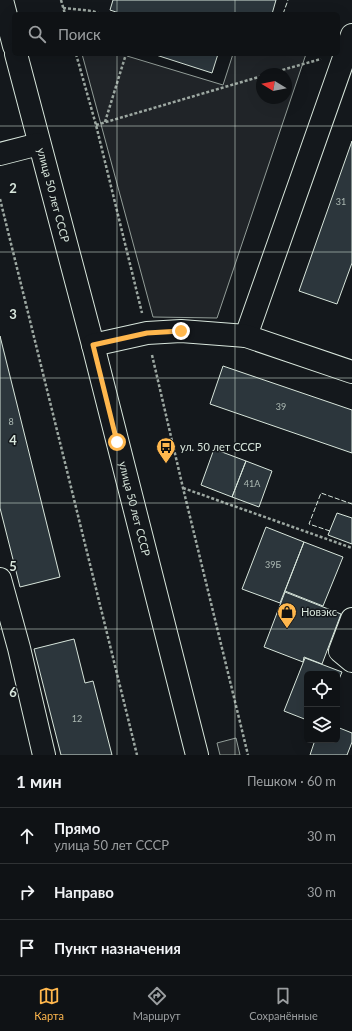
<!DOCTYPE html>
<html lang="ru">
<head>
<meta charset="utf-8">
<style>
	:root { --surface:#0f1215; --page:#181b1e; --text:#f1f3f6; --muted:#9b9ea0; --line:#2f3234; --accent:#ffb74d }
	body { margin:0; font-family:Lato,sans-serif; background:var(--page); color:var(--text) }
	.controls { position:absolute; right:12px; bottom:12px; display:grid; overflow:hidden; border-radius:6px; box-shadow:0 4px 16px #0002 }
	.controls button { width:36px; height:36px; display:grid; place-items:center; padding:0; border:0; border-bottom:1px solid var(--line); background:var(--surface); color:var(--text); font:20px sans-serif }
	.compass { position:absolute; left:256px; top:68px; width:36px; height:36px; border-radius:50%; background:var(--surface); box-shadow:0 4px 16px #0002; rotate:280deg }
	.stop { position:absolute; width:12px; height:12px; margin:-9px; border:3px solid #ffb74d; border-radius:50%; background:#fff }
	.stop.end { background:#ffb74d; border-color:#fff; box-shadow:0 1px 4px #0008 }
	.list { margin:0; padding:0; list-style:none }
	h2 { display:flex; justify-content:space-between; align-items:center; height:52px; margin:0; padding:0 16px; font-size:17px }
	h2 small { font-size:13px; font-weight:400; color:var(--muted) }
	.list li { display:grid; grid-template-columns:26px 1fr auto; gap:12px; align-items:center; box-sizing:border-box; height:56px; padding:0 16px; border-top:1px solid var(--line) }
	.list b { display:block; font-size:15px; white-space:nowrap }
	.list p { margin:0; font-size:13px; white-space:nowrap; color:var(--muted) }
	.list em { font-size:13px; font-style:normal; color:var(--muted) }
	.icon { flex:none; width:22px; height:22px; fill:none; stroke:currentColor; stroke-width:2; stroke-linecap:round; stroke-linejoin:round }
	.map { position:relative; flex:none; width:352px; height:755px; overflow:hidden }
	.search { position:absolute; background:var(--surface); box-shadow:0 4px 16px #0002; left:12px; right:12px; top:12px; height:44px; display:flex; align-items:center; gap:10px; box-sizing:border-box; padding:0 14px; border-radius:6px; color:var(--muted); font-size:15px }
	.sheet { height:220px; background:var(--surface) }
	nav { display:flex; justify-content:space-around; align-items:center; box-sizing:border-box; height:56px; border-top:1px solid var(--line); background:var(--surface); font-size:11px; color:var(--muted) }
	nav a { display:grid; justify-items:center; gap:2px }
	nav .on { color:var(--accent) }
	.map>svg:first-child { display:block }
	.green { fill:#202428; stroke:#939e99; fill-rule:evenodd }
	.parking { fill:#24282b; stroke:#939e99 }
	.building { fill:#2c363c; stroke:#d8e6dc }
	.lines { fill:none; stroke-linecap:round; stroke-linejoin:round }
	.minor-casing { stroke:#d8e6dc; stroke-width:24 }
	.path { stroke:#9da8a2; stroke-width:2.5; stroke-dasharray:3 2; stroke-linecap:butt }
	.minor { stroke:#14181c; stroke-width:22 }
	.fence { stroke:#d8e6dc; stroke-width:1; stroke-dasharray:5 2; stroke-linecap:butt }
	.route { stroke:#ffb74d; stroke-width:5 }
	.grid { fill:none; stroke:#d8e6dc; stroke-width:1; stroke-opacity:0.55 }
	.labels { text-anchor:middle; stroke-width:3; stroke-linejoin:round; paint-order:stroke }
	.number-label { font-size:9px; fill:#adbab4 }
	.street-label { font-size:11px; fill:#d8e6dc; stroke:#14181c }
	.poi-label { font-size:11px; fill:#d8e6dc; stroke:#14181c; text-anchor:start }
	.grid-label { font-size:13px; text-anchor:middle; font-weight:bold; fill:#d8e6dc; stroke:#14181c; stroke-width:3; stroke-linejoin:round; paint-order:stroke }
</style>
</head>
<body>
<div class="map">
<svg width="352" height="755" viewBox="0 0 352 755">
	<rect width="100%" height="100%" fill="#14181c"/>
	<path class="green" d="M82,54H127V56L223,85L233,54H306L217,318L153,317ZM262,74H286V98H262Z"/>
	<path class="parking" d="M236,738L240,755H220L217,743Z"/>
	<path class="building" d="M113,0H276L272,14H122L110,10Z
		M153,54H218L212,73Z
		M352,141V263L337,304L299,291Z
		M0,336L60,577L20,587L0,508Z
		M223,366L352,410V453L210,404Z
		M214,449L246,461L232,497L201,485Z
		M246,461L272,471L259,507L232,497Z
		M337,513L352,518V544L328,535Z
		M266,527L304,542L280,603L242,589Z
		M304,542L343,557L323,606L285,591Z
		M285,592L341,614L322,664L304,657L303,662L264,647Z
		M74,639L85,683L93,681L112,755H61L34,649Z
		M305,658L342,672L337,684V674H307V720L284,711Z
		M337,727L352,733V742L347,755H310L315,740H337Z"/>
	<g class="lines">
		<g class="minor-casing">
			<g id="minor">
				<path d="M2,0L14,46"/>
				<path id="s1" d="M16,54L93,345L197,755"/>
				<path d="M0,154L39,144"/>
				<path d="M246,336L352,35"/>
				<path d="M93,345L147,333L181,331L246,336L352,372"/>
				<path d="M0,579L19,648L44,755"/>
				<path d="M352,619L340,651L352,661"/>
			</g>
		</g>
		<path class="path" d="M61,0L65,14
			M63,8L92,11L101,14
			M76,54L96,125L142,313
			M268,74L321,59
			M105,122L126,54
			M96,125L262,76
			M0,199L137,755
			M152,355L183,488L248,755
			M183,488L352,548"/>
		<use href="#minor" class="minor"/>
		<path class="fence" d="M283,14L288,0
			M330,531L309,524L321,493L352,504"/>
	</g>
	<g class="lines">
		<path class="route" d="M117,442L93,345L147,333L181,331"/>
	</g>
	<path class="grid" d="M117,0V14M235,0V14M117,54V755M235,54V755M0,126H352M0,252H352M0,378H352M0,503H352M0,629H352"/>
	<defs>
		<g id="bus-pin" transform="scale(1)"><path d="M0 17L-7.5 6A9.5 9.5 0 1 1 7.5 6Z" fill="#ffb74d" stroke="#14181c"/><path d="M-5-6H5V4H4V6H2V4H-2V6H-4V4H-5ZM-3.5-4V0h7V-4ZM-3.5 1.2v1.5H-2V1.2ZM2 1.2v1.5H3.5V1.2Z" fill="#111"/></g>
		<g id="shop-pin" transform="scale(1)"><path d="M0 17L-7.5 6A9.5 9.5 0 1 1 7.5 6Z" fill="#ffb74d" stroke="#14181c"/><path d="M-5-2.5h2.3a2.7 3.5 0 0 1 5.4 0H5L5.5 6h-11ZM-1.5-2.5h3a1.5 2.3 0 0 0-3 0Z" fill="#111"/></g>
	</defs>
	<g fill-rule="evenodd">
		<use href="#bus-pin" x="166" y="447"/>
		<use href="#shop-pin" x="287" y="612"/>
	</g>
	<g class="labels">
		<g class="number-label">
			<text x="341" y="205">31</text>
			<text x="281" y="410">39</text>
			<text x="11" y="425">8</text>
			<text x="252" y="487">41А</text>
			<text x="273" y="568">39Б</text>
			<text x="77" y="722">12</text>
		</g>
		<g class="street-label">
			<text dy="4" stroke="none"><textPath href="#s1" startOffset="146">улица 50 лет СССР</textPath></text>
			<text dy="4" stroke="none"><textPath href="#s1" startOffset="470">улица 50 лет СССР</textPath></text>
		</g>
		<g class="poi-label">
			<text x="180" y="451">ул. 50 лет СССР</text>
			<text x="301" y="616">Новэкс</text>
		</g>
	</g>
	<g class="grid-label">
		<text x="13" y="193">2</text>
		<text x="13" y="319">3</text>
		<text x="13" y="445">4</text>
		<text x="13" y="571">5</text>
		<text x="13" y="697">6</text>
	</g>
</svg>
<div class="controls">
<button><svg class="icon" aria-label="locate" viewBox="0 0 24 24"><circle cx="12" cy="12" r="6"/><path d="M12 2v4M12 18v4M2 12h4M18 12h4"/></svg></button>
<button><svg class="icon" aria-label="layers" viewBox="0 0 24 24"><path d="M12 4l9 5-9 5-9-5zM3 14l9 5 9-5"/></svg></button>
</div>
<svg class="compass" viewBox="-18 -18 36 36"><path d="M0-13l5 13h-10z" fill="#e53935"/><path d="M0 13l5-13h-10z" fill="#9b9ea0"/></svg>
<div class="stop" style="left:117px;top:442px"></div>
<div class="stop end" style="left:181px;top:331px"></div>
<div class="search"><svg class="icon" aria-label="search" viewBox="0 0 24 24"><circle cx="10" cy="10" r="6"/><path d="M15 15l6 6"/></svg>Поиск</div>
</div>
<section class="sheet">
<h2>1 мин<small>Пешком · 60 m</small></h2>
<ul class="list">
<li><svg class="icon" aria-label="ahead" viewBox="0 0 24 24"><path d="M12 20V5M6 11l6-6 6 6"/></svg><div><b>Прямо</b><p>улица 50 лет СССР</p></div><em>30 m</em></li>
<li><svg class="icon" aria-label="right" viewBox="0 0 24 24"><path d="M7 20v-9h11M14 6l5 5-5 5"/></svg><div><b>Направо</b></div><em>30 m</em></li>
<li><svg class="icon" aria-label="arrive" viewBox="0 0 24 24"><path d="M6 21V4h12l-3 4 3 4H6"/></svg><div><b>Пункт назначения</b></div></li>
</ul>
</section>
<nav>
<a class="on"><svg class="icon" aria-label="map" viewBox="0 0 24 24"><path d="M3 6l6-2 6 2 6-2v14l-6 2-6-2-6 2zM9 4v14M15 6v14"/></svg>Карта</a>
<a><svg class="icon" aria-label="directions" viewBox="0 0 24 24"><path d="M12 3l9 9-9 9-9-9zM9 14v-3h6M13 9l2 2-2 2"/></svg>Маршрут</a>
<a><svg class="icon" aria-label="saved" viewBox="0 0 24 24"><path d="M7 4h10v16l-5-4-5 4z"/></svg>Сохранённые</a>
</nav>
</body>
</html>
